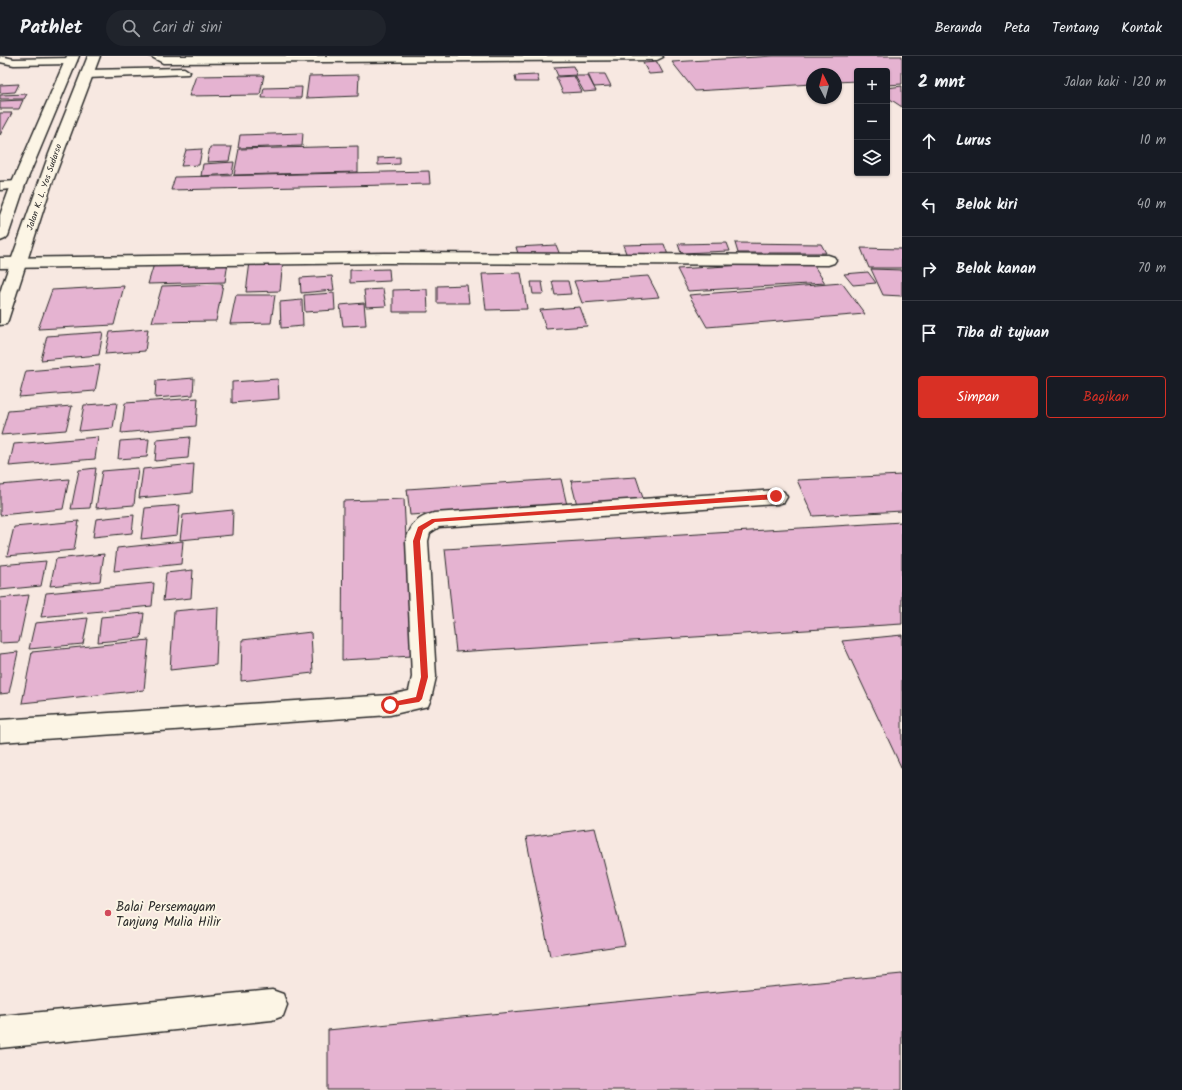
<!DOCTYPE html>
<html lang="id">
<head>
<meta charset="utf-8">
<style>
	:root { --surface:#171b24; --page:#20242c; --text:#f1f3f6; --muted:#9ea1a6; --line:#363941; --accent:#d93025 }
	body { margin:0; font-family:Kalam,sans-serif; background:var(--page); color:var(--text) }
	.controls { position:absolute; right:12px; top:12px; display:grid; overflow:hidden; border-radius:4px; box-shadow:0 1px 3px #0004 }
	.controls button { width:36px; height:36px; display:grid; place-items:center; padding:0; border:0; border-bottom:1px solid var(--line); background:var(--surface); color:var(--text); font:20px sans-serif }
	.compass { position:absolute; left:806px; top:12px; width:36px; height:36px; border-radius:50%; background:var(--surface); box-shadow:0 1px 3px #0004; rotate:354deg }
	.stop { position:absolute; width:12px; height:12px; margin:-9px; border:3px solid #d93025; border-radius:50%; background:#fff }
	.stop.end { background:#d93025; border-color:#fff; box-shadow:0 1px 4px #0008 }
	.list { margin:0; padding:0; list-style:none }
	h2 { display:flex; justify-content:space-between; align-items:center; height:52px; margin:0; padding:0 16px; font-size:17px }
	h2 small { font-size:13px; font-weight:400; color:var(--muted) }
	.list li { display:grid; grid-template-columns:26px 1fr auto; gap:12px; align-items:center; box-sizing:border-box; height:64px; padding:0 16px; border-top:1px solid var(--line) }
	.list b { display:block; font-size:15px; white-space:nowrap }
	.list em { font-size:13px; font-style:normal; color:var(--muted) }
	.actions { display:flex; gap:8px; padding:12px 16px }
	.actions a { flex:1; padding:9px 0; border:1px solid var(--accent); border-radius:4px; text-align:center; font-size:14px; color:var(--accent) }
	.actions .main { background:var(--accent); color:#fff }
	.icon { flex:none; width:22px; height:22px; fill:none; stroke:currentColor; stroke-width:2; stroke-linecap:round; stroke-linejoin:round }
	.map { position:relative; flex:none; width:902px; height:1034px; overflow:hidden }
	header { display:flex; align-items:center; gap:24px; box-sizing:border-box; height:56px; padding:0 20px; background:var(--surface); border-bottom:1px solid var(--line) }
	header strong { font-size:19px }
	nav { display:flex; gap:22px; margin-inline-start:auto; font-size:14px }
	.search { width:280px; height:36px; background:var(--page); display:flex; align-items:center; gap:10px; box-sizing:border-box; padding:0 14px; border-radius:22px; color:var(--muted); font-size:15px }
	main { display:flex }
	aside { flex:1; background:var(--surface) }
	.map>svg:first-child { display:block }
	.building { fill:#e5b3d1; stroke:#2b2b2b }
	.lines { fill:none; stroke-linecap:round; stroke-linejoin:round }
	.minor-casing { stroke:#2b2b2b; stroke-width:3 }
	.highway-casing { stroke:#2b2b2b; stroke-width:3 }
	.minor { fill:#fcf5e5; fill-rule:evenodd }
	.highway { fill:#fcf5e5; fill-rule:evenodd }
	.route { fill:#d93025 }
	.poi-dot { fill:#d1495b; stroke:#fcf5e5; stroke-width:1.5 }
	.labels { text-anchor:middle; stroke-width:4; stroke-linejoin:round; paint-order:stroke }
	.far-street-label { font-size:9px; fill:#2b2b2b; stroke:#fcf5e5 }
	.near-poi-label { font-size:13px; fill:#2b2b2b; stroke:#fcf5e5; text-anchor:start }
</style>
</head>
<body>
<header>
<strong>Pathlet</strong>
<div class="search"><svg class="icon" aria-label="search" viewBox="0 0 24 24"><circle cx="10" cy="10" r="6"/><path d="M15 15l6 6"/></svg>Cari di sini</div>
<nav><a>Beranda</a><a>Peta</a><a>Tentang</a><a>Kontak</a></nav>
</header>
<main>
<div class="map">
<svg width="902" height="1034" viewBox="0 0 902 1034">
	<rect width="100%" height="100%" fill="#f7e8e1"/>
	<filter id="ink" filterUnits="userSpaceOnUse"><feTurbulence type="fractalNoise" baseFrequency=".025" numOctaves="2"/><feDisplacementMap in="SourceGraphic" scale="8" xChannelSelector="R" yChannelSelector="G"/><feConvolveMatrix kernelMatrix="1 2 1 2 8 2 1 2 1" color-interpolation-filters="sRGB"/></filter>
	<g filter="url(#ink)">
		<path class="building" d="M774,0H902V28L887,29V15H857V25L836,26V18H812V28L695,35L672,6Z
			M657,6L663,17L649,18L643,7Z
			M573,10L577,19L558,20L554,11Z
			M588,18H605L611,30L594,31Z
			M264,19L260,39L189,40L196,20Z
			M359,19L358,40L306,42L309,20Z
			M537,19L539,26H516L515,20Z
			M574,20L582,36L563,37L556,21Z
			M575,20H588L596,35L584,36Z
			M19,28L15,36L0,37V29Z
			M902,30V51L887,41V32Z
			M302,31L301,42H262L264,32Z
			M27,38L24,43H0V39Z
			M23,44L19,53H0V45Z
			M0,57H12L0,79Z
			M303,77L302,90L238,92L240,79Z
			M358,90V116L234,119L239,93Z
			M210,91H232L229,105L207,106Z
			M202,93L199,109L181,110L186,94Z
			M400,101V108L378,109V102Z
			M234,106L232,118L201,120L203,108Z
			M429,115L430,128L171,134L175,121Z
			M727,187L730,195L681,197L678,188Z
			M735,187L821,188L826,197H738Z
			M664,188L668,199L627,200L623,189Z
			M556,189L560,199L519,201L516,191Z
			M861,192L902,193V212H869Z
			M283,204L280,235L246,236L250,206Z
			M811,205L825,227L688,235L677,213Z
			M228,206L225,226L148,228L154,208Z
			M389,213L390,225L350,227V214Z
			M871,213L902,214V240L883,239Z
			M868,216L876,227L853,229L844,218Z
			M521,217L527,253L486,254L482,218Z
			M332,220L334,234L301,237L300,222Z
			M648,220L659,241L582,247L574,225Z
			M552,225H568L571,238L555,239Z
			M531,226H542L544,238H533Z
			M842,227L865,258L707,271L689,239Z
			M223,228L216,265L152,266L162,230Z
			M467,229L469,247H437V230Z
			M124,230L114,269L38,273L52,234Z
			M383,233L386,250L366,251L364,234Z
			M427,233L428,256H393V234Z
			M334,237L335,254L305,256L304,239Z
			M236,239H275L271,267L230,268Z
			M302,244L303,270L281,272L280,246Z
			M364,247L366,269L343,270L340,249Z
			M580,251L587,270L546,273L540,254Z
			M148,273L145,295L105,298L110,276Z
			M103,276L99,299L41,304L47,280Z
			M100,309L95,335L19,341L26,315Z
			M194,322L193,339L155,342L156,325Z
			M278,323L279,343L232,347V326Z
			M198,342L196,370L121,377L125,347Z
			M117,347L113,372L79,375L84,349Z
			M72,350L66,374L1,379L8,355Z
			M98,381L95,403L9,410L14,388Z
			M190,381L188,402L155,405L157,384Z
			M149,383L147,401L118,403L120,385Z
			M194,408L192,437L139,442L143,413Z
			M96,412L90,452L71,453L79,414Z
			M138,412L134,449L96,452L102,415Z
			M902,419V455L813,460L797,424Z
			M636,421L644,445L577,449L571,425Z
			M69,423L63,453L0,459V429Z
			M561,423L567,449L410,459L407,433Z
			M404,443L412,600L342,604L343,445Z
			M180,449L177,479L141,483L145,452Z
			M233,454L232,479L180,484L183,459Z
			M134,459L132,477L93,481L96,463Z
			M79,465L74,494L7,500L14,471Z
			M902,466V568L456,596L445,493Z
			M183,485L181,508L114,515L117,492Z
			M104,498L100,525L50,530L56,503Z
			M46,505L41,530L0,534V509Z
			M193,514L191,542L163,545L166,517Z
			M154,527L152,550L41,561L46,537Z
			M29,539L19,586L0,587V542Z
			M218,551L216,609L170,614L174,555Z
			M144,557L141,582L98,586L101,561Z
			M88,562L83,588L29,593L35,567Z
			M311,576L313,617L241,625L242,584Z
			M902,579V713L842,585Z
			M149,584L144,634L22,647L32,596Z
			M18,596L9,637L0,638V598Z
			M595,772L625,889L550,900L526,781Z
			M902,918V1034H328V974Z"/>
		<g class="lines">
			<g class="minor-casing">
				<path id="minor" d="M0,0L14,3L71,2L77,5L71,8L14,9L0,6Z
					M150,0H662L663,1L657,4L163,7Z
					M184,12L190,16L188,18L87,22L81,18L87,14Z
					M18,125L23,126L25,129L23,132L0,134V126Z
					M385,197L828,199L834,201L836,204L834,207L828,209L385,207L0,212V202Z
					M777,434L784,436L787,441L784,446L777,448L439,471L430,477L428,485L436,621L431,643L428,650L390,659L0,686V664L390,639L409,635L412,621L406,485C411,468 417,462 434,457Z
					M272,934L283,938L287,949L283,960L272,964L0,992V960Z"/>
			</g>
			<g class="highway-casing">
				<path id="highway" d="M67,0H79L25,129L8,180L5,183L0,185V159L11,129Z
					M88,0H100L51,130L8,264L6,268L0,269V237L2,230L49,98Z"/>
			</g>
			<use href="#minor" class="minor"/>
			<use href="#highway" class="highway"/>
		</g>
	</g>
	<path class="route" d="M776,438L780,440L776,443L435,466L423,474L420,485L428,621L422,643L419,646L388,651V647L416,641L421,621L413,485L418,471L432,463Z"/>
	<circle class="poi-dot" cx="108" cy="857" r="4"/>
	<g class="labels">
		<g class="far-street-label">
			<text transform="translate(44 131) rotate(-71)" y="3">Jalan K. L. Yos Sudarso</text>
		</g>
		<g class="near-poi-label">
			<text x="116" y="855">Balai Persemayam<tspan x="116" dy="15">Tanjung Mulia Hilir</tspan></text>
		</g>
	</g>
</svg>
<div class="controls">
<button>+</button>
<button>−</button>
<button><svg class="icon" aria-label="layers" viewBox="0 0 24 24"><path d="M12 4l9 5-9 5-9-5zM3 14l9 5 9-5"/></svg></button>
</div>
<svg class="compass" viewBox="-18 -18 36 36"><path d="M0-13l5 13h-10z" fill="#e53935"/><path d="M0 13l5-13h-10z" fill="#9ea1a6"/></svg>
<div class="stop" style="left:390px;top:649px"></div>
<div class="stop end" style="left:776px;top:440px"></div>
</div>
<aside>
<h2>2 mnt<small>Jalan kaki · 120 m</small></h2>
<ul class="list">
<li><svg class="icon" aria-label="ahead" viewBox="0 0 24 24"><path d="M12 20V5M6 11l6-6 6 6"/></svg><div><b>Lurus</b></div><em>10 m</em></li>
<li><svg class="icon" aria-label="left" viewBox="0 0 24 24"><path d="M17 20v-9H6M10 6l-5 5 5 5"/></svg><div><b>Belok kiri</b></div><em>40 m</em></li>
<li><svg class="icon" aria-label="right" viewBox="0 0 24 24"><path d="M7 20v-9h11M14 6l5 5-5 5"/></svg><div><b>Belok kanan</b></div><em>70 m</em></li>
<li><svg class="icon" aria-label="arrive" viewBox="0 0 24 24"><path d="M6 21V4h12l-3 4 3 4H6"/></svg><div><b>Tiba di tujuan</b></div></li>
</ul>
<div class="actions"><a class="main">Simpan</a><a>Bagikan</a></div>
</aside>
</main>
</body>
</html>
